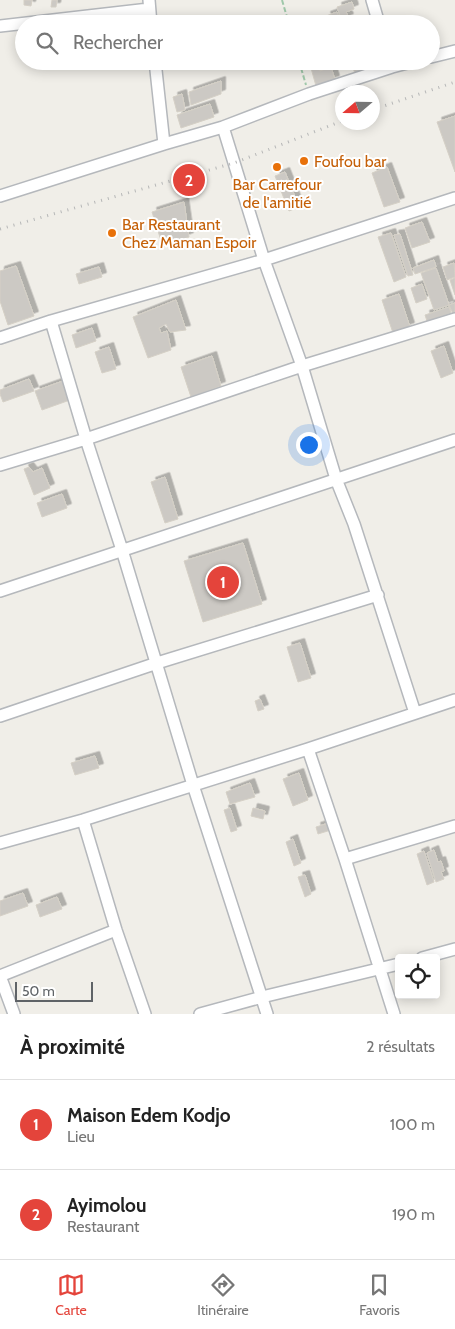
<!DOCTYPE html>
<html lang="fr">
<head>
<meta charset="utf-8">
<style>
	:root { --surface:#fff; --page:#f2f2f2; --text:#222; --muted:#767676; --line:#e0e0e0; --accent:#e4443b }
	body { margin:0; font-family:Cabin,sans-serif; background:var(--page); color:var(--text) }
	.controls { position:absolute; right:15px; bottom:15px; display:grid; overflow:hidden; border-radius:5px; box-shadow:0 2px 12px #0003 }
	.controls button { width:45px; height:45px; display:grid; place-items:center; padding:0; border:0; border-bottom:1px solid var(--line); background:var(--surface); color:var(--text); font:25px sans-serif }
	.compass { position:absolute; left:335px; top:85px; width:45px; height:45px; border-radius:50%; background:var(--surface); box-shadow:0 2px 12px #0003; rotate:250deg }
	.scale { position:absolute; left:15px; bottom:12px; width:78px; box-sizing:border-box; padding-left:5px; border:2px solid #5f6367; border-top:0; font-size:14px; line-height:18px; white-space:nowrap; color:#5f6367; -webkit-text-stroke:4px #fff; paint-order:stroke }
	.you { position:absolute; left:308px; top:444px; width:18px; height:18px; margin:-12px; border:4px solid #fff; border-radius:50%; background:#1a73e8; box-shadow:0 0 0 8px #1a73e833 }
	.badge { display:grid; place-items:center; width:32px; height:32px; border-radius:50%; background:var(--accent); color:#fff; font-size:16px; font-weight:700 }
	.pin { position:absolute; translate:-50% -50%; border:2px solid #fff; box-shadow:0 1px 5px #0006 }
	.list { margin:0; padding:0; list-style:none }
	h2 { display:flex; justify-content:space-between; align-items:center; height:65px; margin:0; padding:0 20px; font-size:21px }
	h2 small { font-size:16px; font-weight:400; color:var(--muted) }
	.list li { display:grid; grid-template-columns:32px 1fr auto; gap:15px; align-items:center; box-sizing:border-box; height:90px; padding:0 20px; border-top:1px solid var(--line) }
	.list b { display:block; font-size:19px; white-space:nowrap }
	.list p { margin:0; font-size:16px; white-space:nowrap; color:var(--muted) }
	.list em { font-size:16px; font-style:normal; color:var(--muted) }
	.icon { flex:none; width:28px; height:28px; fill:none; stroke:currentColor; stroke-width:2; stroke-linecap:round; stroke-linejoin:round }
	.map { position:relative; flex:none; width:455px; height:1014px; overflow:hidden }
	.search { position:absolute; background:var(--surface); box-shadow:0 2px 12px #0003; left:15px; right:15px; top:15px; height:55px; display:flex; align-items:center; gap:12px; box-sizing:border-box; padding:0 18px; border-radius:28px; color:var(--muted); font-size:19px }
	.sheet { height:245px; background:var(--surface) }
	nav { display:flex; justify-content:space-around; align-items:center; box-sizing:border-box; height:70px; border-top:1px solid var(--line); background:var(--surface); font-size:14px; color:var(--muted) }
	nav a { display:grid; justify-items:center; gap:2px }
	nav .on { color:var(--accent) }
	.map>svg:first-child { display:block }
	.building { fill:#ccc9c4; stroke:#d5d0c6; filter:url(#shadow) }
	.lines { fill:none; stroke-linecap:round; stroke-linejoin:round }
	.minor-casing { stroke:#b5b8bc; stroke-width:14 }
	.path { stroke:#9fc8aa; stroke-width:2; stroke-dasharray:5 2.5; stroke-linecap:butt }
	.minor { stroke:#fff; stroke-width:11 }
	.rail { stroke:#b6b7b7; stroke-width:3; stroke-dasharray:1 6; stroke-linecap:butt }
	.food-dot { fill:#e8710a; stroke:#fff; stroke-width:2 }
	.labels { text-anchor:middle; stroke-width:4; stroke-linejoin:round; paint-order:stroke }
	.food-label { font-size:16px; fill:#c56008; stroke:#fff; text-anchor:start }
</style>
</head>
<body>
<div class="map">
<svg width="455" height="1014" viewBox="0 0 455 1014">
	<defs>
		<filter id="shadow"><feDropShadow dx="4.5" dy="-4.5" stdDeviation="0" flood-color="#0004"/></filter>
	</defs>
	<rect width="100%" height="100%" fill="#f0eee8"/>
	<path class="building" d="M24,0H32L31,6L24,5Z
		M52,0H57L56,7H51Z
		M352,2L354,9L346,12L349,18L342,21L337,7Z
		M337,12L341,24H329L326,16Z
		M309,61H317L320,71L331,67L335,80L316,86Z
		M351,61H359L362,71L355,74Z
		M221,81V94L191,105L189,92Z
		M182,94L185,110L177,112L173,97Z
		M210,104L214,117L181,128L177,115Z
		M455,116V172L437,122Z
		M387,167L400,202L384,207L372,173Z
		M285,172L299,207L289,211L275,176Z
		M184,202L189,237L163,247L152,212Z
		M422,222L430,242L412,248L405,228Z
		M391,233L406,277L394,282L378,237Z
		M400,234L413,275L408,276L394,235Z
		M434,260L436,267L415,274L413,268Z
		M454,263L455,277L447,280L443,267Z
		M16,266L34,316L8,325L0,301V271Z
		M99,267L102,277L79,284L76,274Z
		M436,268L449,305L434,310L421,273Z
		M455,278V295L450,280Z
		M422,284L427,299L416,303L411,288Z
		M399,294L410,327L393,333L382,300Z
		M176,300L186,330L170,332L166,324L159,328L161,333L167,331L171,350L148,358L133,317Z
		M455,303V313L453,314L449,305Z
		M449,307L451,313L427,321L425,315Z
		M92,328L96,341L76,348L72,335Z
		M444,346L453,373L441,378L431,351Z
		M109,347L116,369L102,373L95,352Z
		M212,356L221,386L191,397L181,367Z
		M29,379L34,391L3,402L0,394V390Z
		M63,381L70,400L42,410L35,391Z
		M29,467L33,472L42,468L50,488L34,495L24,469Z
		M165,477L178,519L165,523L151,482Z
		M62,494L67,508L42,517L37,503Z
		M243,543L262,604L203,622L184,561Z
		M300,643L311,678L298,682L287,647Z
		M260,699L264,709L258,711L255,701Z
		M95,756L99,768L75,775L71,763Z
		M299,773L308,800L293,806L283,779Z
		M250,783L255,797L230,804L226,792Z
		M230,808L237,830L231,832L224,810Z
		M253,808L265,811L263,819L251,816Z
		M329,823L331,830L318,834L316,827Z
		M293,839L301,863L294,866L286,842Z
		M434,850L438,862L441,861L444,871L441,872L444,879L436,882L427,853Z
		M424,851L434,882L427,885L417,854Z
		M305,875L311,894L305,897L298,877Z
		M23,893L28,906L0,916V901Z
		M57,897L62,909L40,917L36,905Z"/>
	<g class="lines">
		<g class="minor-casing">
			<path id="minor" d="M149,0L151,24
				M372,0L379,24
				M0,26L149,9
				M431,57L455,51
				M155,61L164,144
				M223,127L264,260L302,366L336,479L354,524L415,713
				M0,196L164,144L223,127L309,94L392,67L415,61
				M51,321L86,439L122,550L193,785L267,1014
				M0,338L51,321L264,260L455,198
				M0,465L86,439L302,366L455,319
				M0,591L455,440
				M0,716L157,663L378,595
				M308,749L345,859L394,1014
				M83,820L116,930L145,1014
				M0,843L83,820L308,749L455,700
				M345,859L455,826
				M422,958L455,949
				M0,976L116,930
				M0,976L14,1014
				M200,1014L262,997L399,964"/>
		</g>
		<path class="path" d="M282,0L289,24
			M299,61L306,85"/>
		<use href="#minor" class="minor"/>
		<path class="rail" d="M372,110L455,82
			M0,229L234,163L342,121"/>
	</g>
	<g class="food-dot">
		<circle cx="304" cy="161" r="5"/>
		<circle cx="277" cy="167" r="5"/>
		<circle cx="112" cy="233" r="5"/>
	</g>
	<g class="labels">
		<g class="food-label">
			<text x="314" y="167">Foufou bar</text>
			<text x="277" y="190" text-anchor="middle">Bar Carrefour<tspan x="277" dy="18">de l'amitié</tspan></text>
			<text x="122" y="230">Bar Restaurant<tspan x="122" dy="18">Chez Maman Espoir</tspan></text>
		</g>
	</g>
</svg>
<div class="controls">
<button><svg class="icon" aria-label="locate" viewBox="0 0 24 24"><circle cx="12" cy="12" r="6"/><path d="M12 2v4M12 18v4M2 12h4M18 12h4"/></svg></button>
</div>
<svg class="compass" viewBox="-18 -18 36 36"><path d="M0-13l5 13h-10z" fill="#e53935"/><path d="M0 13l5-13h-10z" fill="#767676"/></svg>
<div class="scale">50 m</div>
<div class="you"></div>
<div class="pin badge" style="left:223px;top:582px">1</div>
<div class="pin badge" style="left:189px;top:180px">2</div>
<div class="search"><svg class="icon" aria-label="search" viewBox="0 0 24 24"><circle cx="10" cy="10" r="6"/><path d="M15 15l6 6"/></svg>Rechercher</div>
</div>
<section class="sheet">
<h2>À proximité<small>2 résultats</small></h2>
<ul class="list">
<li><span class="badge">1</span><div><b>Maison Edem Kodjo</b><p>Lieu</p></div><em>100 m</em></li>
<li><span class="badge">2</span><div><b>Ayimolou</b><p>Restaurant</p></div><em>190 m</em></li>
</ul>
</section>
<nav>
<a class="on"><svg class="icon" aria-label="map" viewBox="0 0 24 24"><path d="M3 6l6-2 6 2 6-2v14l-6 2-6-2-6 2zM9 4v14M15 6v14"/></svg>Carte</a>
<a><svg class="icon" aria-label="directions" viewBox="0 0 24 24"><path d="M12 3l9 9-9 9-9-9zM9 14v-3h6M13 9l2 2-2 2"/></svg>Itinéraire</a>
<a><svg class="icon" aria-label="saved" viewBox="0 0 24 24"><path d="M7 4h10v16l-5-4-5 4z"/></svg>Favoris</a>
</nav>
</body>
</html>
